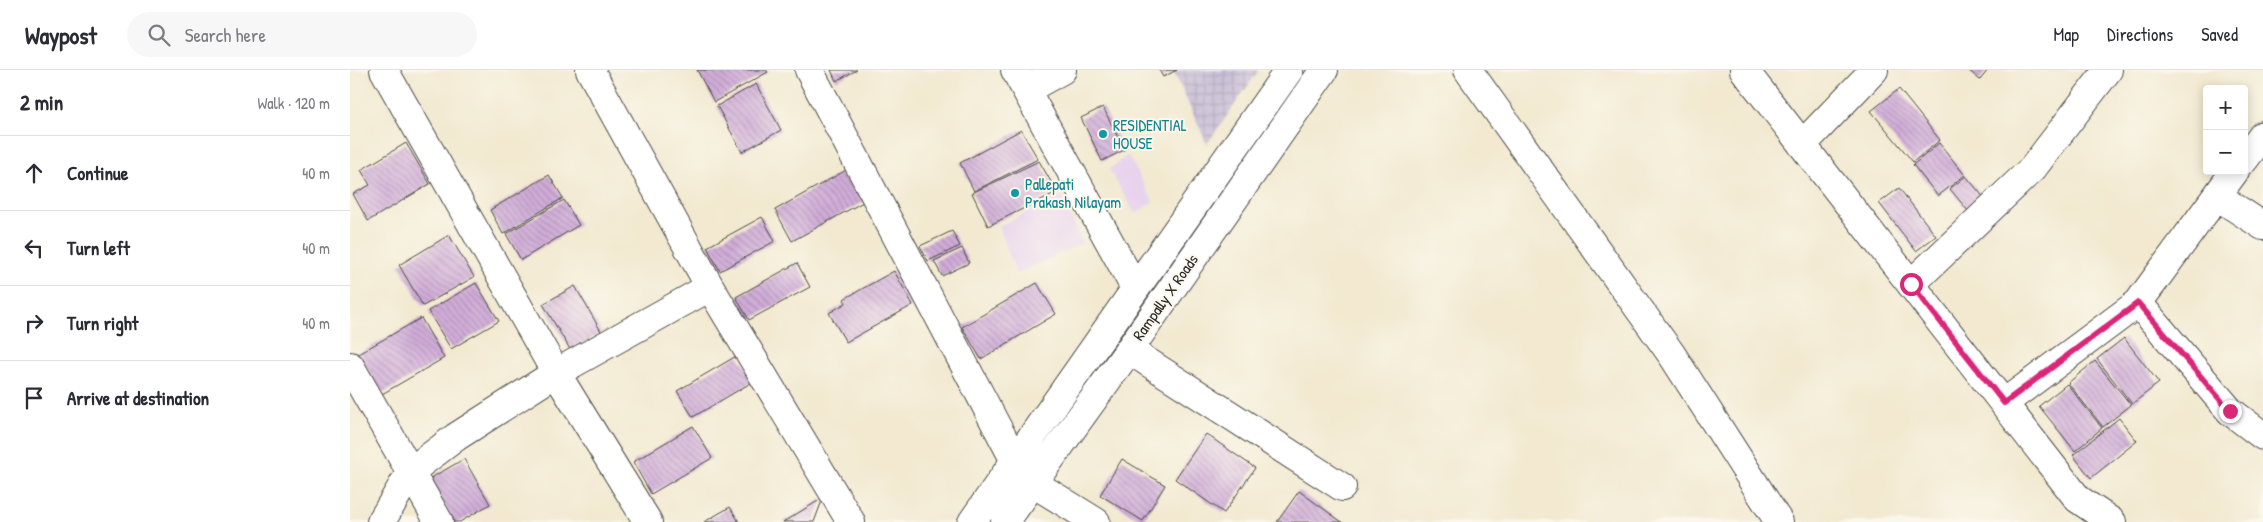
<!DOCTYPE html>
<html lang="en">
<head>
<meta charset="utf-8">
<style>
	:root { --surface:#fff; --page:#f7f7f7; --text:#2b2b33; --muted:#7c7c81; --line:#e1e1e2 }
	body { margin:0; font-family:"Patrick Hand",sans-serif; background:var(--page); color:var(--text) }
	.controls { position:absolute; right:15px; top:15px; display:grid; overflow:hidden; border-radius:5px; box-shadow:0 2px 12px #0003 }
	.controls button { width:45px; height:45px; display:grid; place-items:center; padding:0; border:0; border-bottom:1px solid var(--line); background:var(--surface); color:var(--text); font:25px sans-serif }
	.stop { position:absolute; width:15px; height:15px; margin:-11px; border:4px solid #db2777; border-radius:50%; background:#fff }
	.stop.end { background:#db2777; border-color:#fff; box-shadow:0 1px 5px #0008 }
	.list { margin:0; padding:0; list-style:none }
	h2 { display:flex; justify-content:space-between; align-items:center; height:65px; margin:0; padding:0 20px; font-size:21px }
	h2 small { font-size:16px; font-weight:400; color:var(--muted) }
	.list li { display:grid; grid-template-columns:32px 1fr auto; gap:15px; align-items:center; box-sizing:border-box; height:75px; padding:0 20px; border-top:1px solid var(--line) }
	.list b { display:block; font-size:19px; white-space:nowrap }
	.list em { font-size:16px; font-style:normal; color:var(--muted) }
	.icon { flex:none; width:28px; height:28px; fill:none; stroke:currentColor; stroke-width:2; stroke-linecap:round; stroke-linejoin:round }
	.map { position:relative; flex:none; width:1913px; height:452px; overflow:hidden }
	header { display:flex; align-items:center; gap:30px; box-sizing:border-box; height:70px; padding:0 25px; background:var(--surface); border-bottom:1px solid var(--line) }
	header strong { font-size:24px }
	nav { display:flex; gap:28px; margin-inline-start:auto; font-size:18px }
	.search { width:350px; height:45px; background:var(--page); display:flex; align-items:center; gap:12px; box-sizing:border-box; padding:0 18px; border-radius:28px; color:var(--muted); font-size:19px }
	main { display:flex }
	aside { flex:1; background:var(--surface) }
	.map>svg:first-child { display:block }
	.built { fill:#e8d2ee }
	.industrial { fill:url(#industrial-grid) }
	.building { fill:url(#building-back-hatch) }
	.lines { fill:none; stroke-linecap:round; stroke-linejoin:round }
	.minor-casing { stroke:#494844; stroke-width:30 }
	.major-casing { stroke:#494844; stroke-width:30 }
	.minor { stroke:#fff; stroke-width:28 }
	.major { stroke:#fff; stroke-width:28 }
	.route { stroke:#db2777; stroke-width:6 }
	.culture-dot { fill:#0f9aa8; stroke:#fbf7ec; stroke-width:2 }
	.labels { text-anchor:middle; stroke-width:4; stroke-linejoin:round; paint-order:stroke }
	.culture-label { font-size:16px; fill:#0d838f; stroke:#fbf7ec; text-anchor:start }
	.street-label { font-size:16px; fill:#2b2b2b; stroke:#fbf7ec }
</style>
</head>
<body>
<header>
<strong>Waypost</strong>
<div class="search"><svg class="icon" aria-label="search" viewBox="0 0 24 24"><circle cx="10" cy="10" r="6"/><path d="M15 15l6 6"/></svg>Search here</div>
<nav><a>Map</a><a>Directions</a><a>Saved</a></nav>
</header>
<main>
<aside>
<h2>2 min<small>Walk · 120 m</small></h2>
<ul class="list">
<li><svg class="icon" aria-label="ahead" viewBox="0 0 24 24"><path d="M12 20V5M6 11l6-6 6 6"/></svg><div><b>Continue</b></div><em>40 m</em></li>
<li><svg class="icon" aria-label="left" viewBox="0 0 24 24"><path d="M17 20v-9H6M10 6l-5 5 5 5"/></svg><div><b>Turn left</b></div><em>40 m</em></li>
<li><svg class="icon" aria-label="right" viewBox="0 0 24 24"><path d="M7 20v-9h11M14 6l5 5-5 5"/></svg><div><b>Turn right</b></div><em>40 m</em></li>
<li><svg class="icon" aria-label="arrive" viewBox="0 0 24 24"><path d="M6 21V4h12l-3 4 3 4H6"/></svg><div><b>Arrive at destination</b></div></li>
</ul>
</aside>
<div class="map">
<svg width="1913" height="452" viewBox="0 0 1913 452">
	<defs>
		<pattern id="industrial-grid" width="8" height="8" patternUnits="userSpaceOnUse" patternTransform="scale(1.25)"><rect width="8" height="8" fill="#c9bfd7"/><path d="M0 4h8M4 0v8" fill="none" stroke="#ada4b9"/></pattern>
		<pattern id="building-back-hatch" width="6" height="6" patternUnits="userSpaceOnUse" patternTransform="scale(1.25)"><rect width="6" height="6" fill="#d1add9"/><path d="M-1 5l2 2M0 0l6 6M5-1l2 2" fill="none" stroke="#aa8db0"/></pattern>
	</defs>
	<rect width="100%" height="100%" fill="#fbf7ec"/>
	<filter id="ink" filterUnits="userSpaceOnUse"><feTurbulence type="fractalNoise" baseFrequency=".02" numOctaves="2"/><feDisplacementMap in="SourceGraphic" scale="10" xChannelSelector="R" yChannelSelector="G"/><feConvolveMatrix kernelMatrix="1 2 1 2 8 2 1 2 1" color-interpolation-filters="sRGB"/></filter>
	<filter id="wash" filterUnits="userSpaceOnUse"><feTurbulence type="fractalNoise" baseFrequency=".0096" numOctaves="4" result="noise"/><feDisplacementMap in="SourceGraphic" scale="20" xChannelSelector="R" yChannelSelector="G"/><feGaussianBlur stdDeviation="1.12" result="paint"/><feColorMatrix in="noise" values="0 0 0 0 0 0 0 0 0 0 0 0 0 0 0 0 0 1.4 0 .05"/><feComposite in="paint" operator="in"/></filter>
	<g filter="url(#wash)">
		<rect width="100%" height="100%" fill="#f2e9d0"/>
		<path class="built" d="M778,85L803,132L785,144L759,99Z
			M712,125L732,173L666,204L649,156Z"/>
		<path class="industrial" d="M823,0H909L857,74Z"/>
		<g id="blocks">
			<path class="building" d="M347,0H416L418,2L364,32Z
				M481,0H507L486,11Z
				M809,0H827L813,7Z
				M1618,0H1638L1630,10Z
				M406,14L431,60L392,82L367,36Z
				M1549,19L1590,70L1563,92L1521,41Z
				M753,37L774,80L752,91L731,48Z
				M671,60L688,89L624,121L610,93Z
				M56,73L80,114L18,151L3,124L20,115L11,100Z
				M1589,73L1615,105L1588,126L1563,95Z
				M689,91L707,122L638,156L622,123Z
				M498,99L515,131L442,171L425,140Z
				M199,105L213,128L153,164L140,140Z
				M1616,106L1635,129L1619,142L1600,119Z
				M1549,118L1586,166L1566,181L1529,133Z
				M214,130L229,155L171,190L156,164Z
				M412,147L425,171L370,201L357,177Z
				M602,161L610,176L578,191L570,176Z
				M99,165L124,207L73,236L49,195Z
				M612,178L619,193L592,206L584,191Z
				M447,193L460,217L399,250L386,227Z
				M544,201L563,235L496,272L479,243L496,233L494,229Z
				M126,213L149,251L101,279L78,241Z
				M687,213L706,244L631,289L612,257Z
				M225,216L252,263L221,281L193,234Z
				M71,248L94,288L32,324L8,284Z
				M1774,268L1809,313L1782,334L1747,289Z
				M388,285L404,311L343,347L327,321Z
				M1745,291L1781,335L1753,357L1718,313Z
				M1717,314L1752,358L1725,381L1689,336Z
				M1769,348L1787,371L1741,408L1723,385Z
				M343,356L362,388L301,424L283,392Z
				M856,364L905,398L874,443L825,409Z
				M114,389L140,434L110,452H104L79,409Z
				M772,389L815,415L793,451L750,425Z
				M949,421L992,452H927Z
				M473,428L464,452H433Z
				M380,437L389,452H354Z"/>
		</g>
	</g>
	<g filter="url(#ink)">
		<use href="#blocks" fill-opacity="0" stroke="#494844" stroke-width="1"/>
		<g class="lines">
			<g class="minor-casing">
				<path id="minor" d="M34,0L206,303L298,452
					M240,0L360,217L501,452
					M459,0L665,391
					M665,0L785,218
					M1118,0L1322,285L1429,452
					M1394,0L1728,429L1762,452
					M676,20L712,0
					M1452,75L1524,0
					M1894,90L1913,65
					M1867,126L1913,156
					M1561,214L1683,98L1758,0
					M1788,233L1880,341L1913,366
					M779,280L992,417
					M0,296L89,452
					M1654,333L1788,233L1885,101
					M683,413L746,452
					M31,452L61,401L106,367L206,303L360,217"/>
			</g>
			<g class="major-casing">
				<path id="major" d="M622,452L939,0
					M655,452L779,280L974,0"/>
			</g>
			<use href="#minor" class="minor"/>
			<use href="#major" class="major"/>
		</g>
	</g>
	<g class="lines" filter="url(#ink)">
		<path class="route" d="M1561,214L1654,333L1788,233L1880,341"/>
	</g>
	<g class="culture-dot">
		<circle cx="753" cy="64" r="5"/>
		<circle cx="665" cy="123" r="5"/>
	</g>
	<g class="labels">
		<g class="culture-label">
			<text x="763" y="61">RESIDENTIAL<tspan x="763" dy="18">HOUSE</tspan></text>
			<text x="675" y="120">Pallepati<tspan x="675" dy="18">Prakash Nilayam</tspan></text>
		</g>
		<g class="street-label">
			<text transform="translate(815 227) rotate(-55)" y="6">Rampally X Roads</text>
		</g>
	</g>
</svg>
<div class="controls">
<button>+</button>
<button>−</button>
</div>
<div class="stop" style="left:1561px;top:214px"></div>
<div class="stop end" style="left:1880px;top:341px"></div>
</div>
</main>
</body>
</html>
